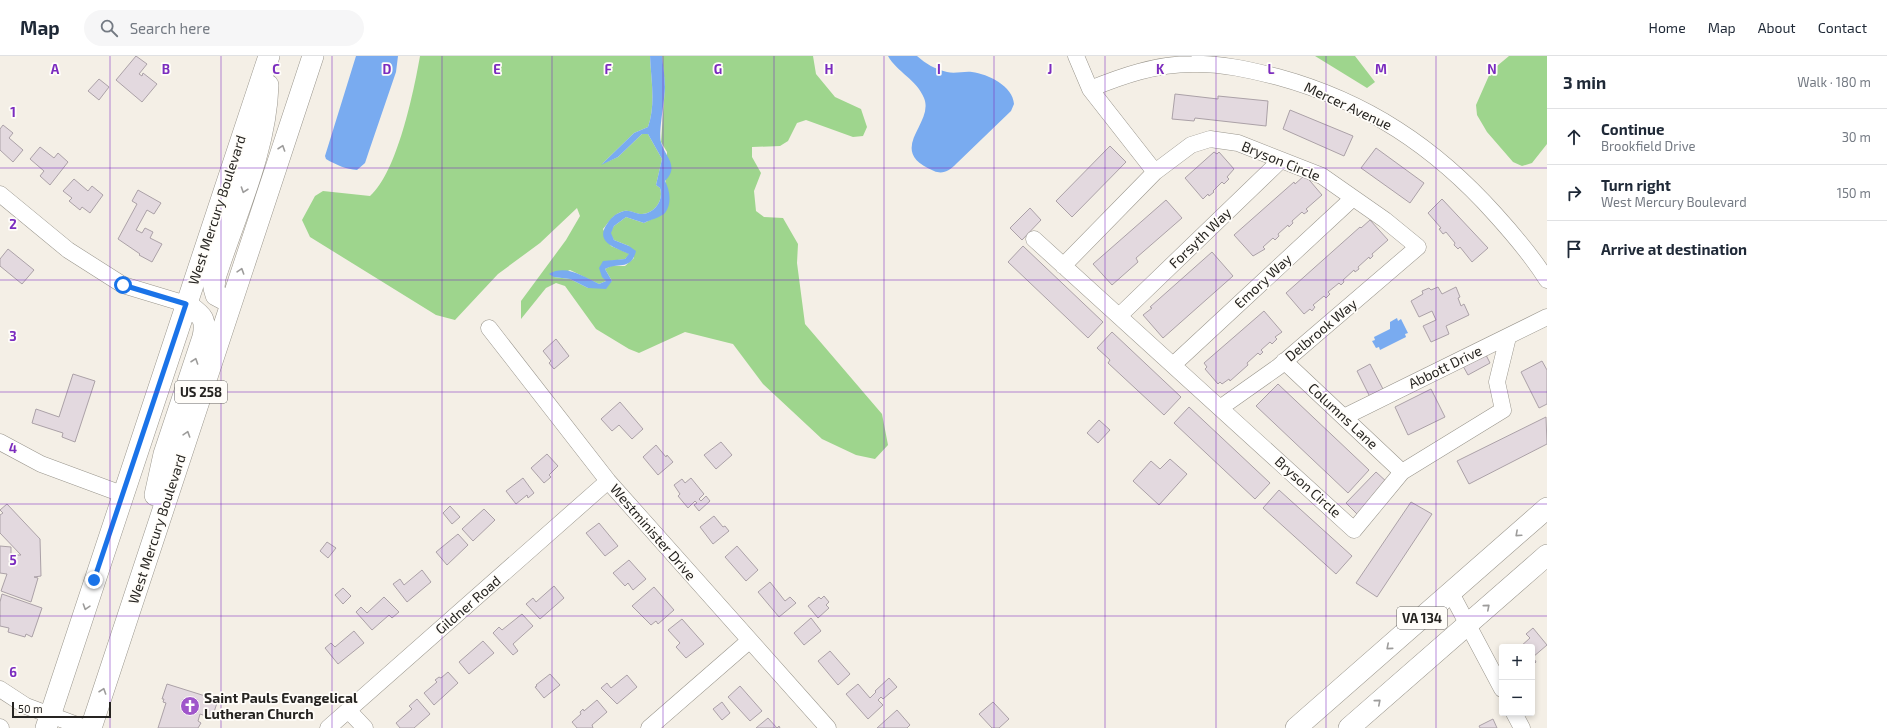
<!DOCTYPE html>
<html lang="en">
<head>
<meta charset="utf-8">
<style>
	:root { --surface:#fff; --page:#f6f6f7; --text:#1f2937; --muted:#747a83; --line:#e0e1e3 }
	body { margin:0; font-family:"Exo 2",sans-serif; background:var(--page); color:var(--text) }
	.controls { position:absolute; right:12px; bottom:12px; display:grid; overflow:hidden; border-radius:4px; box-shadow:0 2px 6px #0003 }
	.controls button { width:36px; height:36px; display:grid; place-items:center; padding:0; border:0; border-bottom:1px solid var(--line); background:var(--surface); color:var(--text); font:20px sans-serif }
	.scale { position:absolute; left:12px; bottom:10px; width:99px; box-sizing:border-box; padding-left:4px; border:2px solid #262421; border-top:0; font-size:11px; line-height:14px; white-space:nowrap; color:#262421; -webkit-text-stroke:3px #fffdf9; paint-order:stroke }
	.stop { position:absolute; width:12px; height:12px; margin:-9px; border:3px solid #1a73e8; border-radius:50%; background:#fff }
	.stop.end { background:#1a73e8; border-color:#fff; box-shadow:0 1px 4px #0008 }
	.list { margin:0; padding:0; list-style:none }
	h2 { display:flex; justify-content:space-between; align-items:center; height:52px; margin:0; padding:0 16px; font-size:17px }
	h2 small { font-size:13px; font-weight:400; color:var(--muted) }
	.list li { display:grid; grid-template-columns:26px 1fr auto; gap:12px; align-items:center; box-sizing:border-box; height:56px; padding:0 16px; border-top:1px solid var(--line) }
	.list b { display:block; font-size:15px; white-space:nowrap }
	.list p { margin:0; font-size:13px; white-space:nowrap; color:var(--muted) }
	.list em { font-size:13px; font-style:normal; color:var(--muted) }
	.icon { flex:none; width:22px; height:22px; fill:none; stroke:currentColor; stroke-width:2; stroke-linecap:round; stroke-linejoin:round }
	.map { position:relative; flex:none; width:1547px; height:672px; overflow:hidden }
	header { display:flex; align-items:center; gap:24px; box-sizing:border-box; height:56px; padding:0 20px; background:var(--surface); border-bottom:1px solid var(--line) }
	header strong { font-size:19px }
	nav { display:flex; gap:22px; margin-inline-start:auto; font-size:14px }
	.search { width:280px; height:36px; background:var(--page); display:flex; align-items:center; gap:10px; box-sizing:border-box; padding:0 14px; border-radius:22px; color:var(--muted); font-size:15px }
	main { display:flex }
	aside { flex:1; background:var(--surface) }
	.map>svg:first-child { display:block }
	.green { fill:#9ed58d }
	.water { fill:#79abf0 }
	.building { fill:#e3d9df; stroke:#aba1a7 }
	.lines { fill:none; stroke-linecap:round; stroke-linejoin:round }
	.minor-casing { stroke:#99958c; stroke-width:17 }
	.major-casing { stroke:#99958c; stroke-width:22 }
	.minor { stroke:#fff; stroke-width:16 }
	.major { stroke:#fff; stroke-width:21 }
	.oneway { stroke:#9d9c9b }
	.route { stroke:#1a73e8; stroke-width:5 }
	.grid { fill:none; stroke:#7b2cbf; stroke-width:1; stroke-opacity:0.55 }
	.labels { text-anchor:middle; stroke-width:3.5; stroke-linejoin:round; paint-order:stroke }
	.shield { fill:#fffdf9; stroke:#676562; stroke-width:1 }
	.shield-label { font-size:13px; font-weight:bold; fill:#262421 }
	.street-label { font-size:14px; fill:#262421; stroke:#fffdf9 }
	.poi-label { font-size:14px; font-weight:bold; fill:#262421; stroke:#fffdf9; text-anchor:start }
	.grid-label { font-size:13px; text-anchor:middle; font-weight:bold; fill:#7b2cbf; stroke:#fffdf9; stroke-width:3.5; stroke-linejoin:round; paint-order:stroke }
</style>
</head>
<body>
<header>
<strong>Map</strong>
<div class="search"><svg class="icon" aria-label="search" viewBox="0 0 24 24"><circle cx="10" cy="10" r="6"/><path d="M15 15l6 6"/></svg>Search here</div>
<nav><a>Home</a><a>Map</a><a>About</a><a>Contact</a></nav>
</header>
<main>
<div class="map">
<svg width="1547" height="672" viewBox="0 0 1547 672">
	<rect width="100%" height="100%" fill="#f4efe6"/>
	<path class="green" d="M420,0H650C651,24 656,48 648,71L634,77L602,108L618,101L642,78H648L662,103L656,129L660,132C664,144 655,157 642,158C634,158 629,152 621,156C613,159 608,167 603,173L611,190L630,198L625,203L603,206L606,225L599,228L570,214L554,221L570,223L588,232L612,225L605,213L611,210H625L634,202L629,190L614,184L610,177L614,170L626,161L644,167L664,157L667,96L661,86L665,30L662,0H813L816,18L835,41L861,53L867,71L863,80L853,81L806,64L797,67L788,85L780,90L752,91V101L761,117L754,135L756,155L764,161L783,162L798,188L797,207L805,268L882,358L888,389L875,403L856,399L822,383L763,328L733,288L685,276L639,297L629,293L596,273L565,230L556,227L546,232L521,263V245L566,184L580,160L577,152L540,187L498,218L455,264L436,259L310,181L302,164L315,140L323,135L370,140C397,117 414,35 420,0Z
		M1315,0H1355L1375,26L1367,32Z
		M1509,0H1547V88L1532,107L1522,110L1513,106L1487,76L1477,59L1476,49L1491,15Z"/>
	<path class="water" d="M356,0H398L396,16L369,95L365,107L357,114C346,113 336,109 326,103L325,100Z
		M650,0H662C663,10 665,21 665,31C665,43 658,78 661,86C665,101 680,110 665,125C670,134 672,148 665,157C661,161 650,164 644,167L626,161L614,170L611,177L614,184L629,190L636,195C631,215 618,206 605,213L612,225L606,233L588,232L570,223L554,221L549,218C566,208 584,221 599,228L606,225L602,221L599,212L603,205L625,203L629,198C617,192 594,187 607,168C610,163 615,158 621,156C629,152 635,158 642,158C655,157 664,144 660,132L656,129L662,103L648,78H642L618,101L601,109L634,77L648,71C656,48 651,24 650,0Z
		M888,0H917C926,8 935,13 947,16C955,18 964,15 972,16C988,18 1013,30 1014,48L1011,55L956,108C950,114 943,119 934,115C884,94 935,68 924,42C917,24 897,16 888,0Z
		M1397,262L1398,265L1401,263L1408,277L1405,278L1406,281L1380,294L1379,291L1376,292L1372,285L1375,284L1374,281L1390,273V266Z"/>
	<path class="building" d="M136,0L147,8L139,18L142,20L143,17L157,28L142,46L116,24Z
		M99,23L109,31L99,44L88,35Z
		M1175,38L1218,43V40L1268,45L1266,70L1195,62L1194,65L1172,63Z
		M1290,54L1353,80L1344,100L1283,73Z
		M3,69L13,77L9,82L23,94L13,106L0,94V73Z
		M1110,90L1126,106L1072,161L1056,145Z
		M40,91L54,102L58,97L68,106L50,129L40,120L44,115L30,103Z
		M1376,92L1424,127L1410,147L1361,112Z
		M1214,96L1217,98L1219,96L1234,113L1227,121L1229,123L1224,128L1222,126L1213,135L1214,136L1209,140L1208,138L1203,143L1185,122Z
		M1305,119L1322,139L1306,153L1308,155L1304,158L1302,156L1292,165L1293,167L1289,171L1288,169L1278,178L1279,180L1275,184L1273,182L1263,191L1265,193L1253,200L1234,179L1294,126L1295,128Z
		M74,123L88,135L92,130L103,139L90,157L82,151L80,154L69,145L72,142L63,135Z
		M138,134L161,147L154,158L147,154L136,174L142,177L145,172L153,176L150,182L162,188L152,206L139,199L140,198L118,183L137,148L132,145Z
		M1442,143L1488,192L1472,206L1460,191L1458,193L1454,189L1455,187L1446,176L1443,178L1439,173L1441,172L1428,157Z
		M1166,144L1182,162L1136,202L1138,206L1112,229L1093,208Z
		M1030,152L1041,164L1022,184L1010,172Z
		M1370,164L1388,184L1372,198L1373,200L1370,203L1369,201L1358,211L1359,213L1355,216L1354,214L1343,224L1344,226L1341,229L1339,227L1328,236L1330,238L1326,242L1324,240L1313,249L1315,251L1312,255L1310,253L1304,258L1286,237L1360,171L1361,172Z
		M1023,190L1103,266L1088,282L1008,206Z
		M8,193L34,214L22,228L0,210V203Z
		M1212,196L1233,220L1163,282L1143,259L1152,252L1150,251Z
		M1438,231L1442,238L1456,231L1460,241L1458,242L1461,250L1464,248L1469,259L1446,270L1449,278L1431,286L1423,270L1436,264L1432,255L1419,261L1411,245L1423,238L1422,235L1429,232L1431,234Z
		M1264,255L1282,276L1275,281L1277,283L1272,288L1270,286L1261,294L1263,296L1260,299L1258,297L1247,307L1248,309L1230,325L1229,323L1222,328L1220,326L1218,328L1205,313L1207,311L1204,307Z
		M1112,276L1181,341L1164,359L1108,307L1110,304L1097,292Z
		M556,283L569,300L554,313L549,307L551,305L543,295Z
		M1486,299L1490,307L1468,319L1463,310Z
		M1542,305L1547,314V348L1539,352L1521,316Z
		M1370,308L1384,335L1370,341L1357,315Z
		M73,318L95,325L75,386L62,381L63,377L32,367L36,353L59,361Z
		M1278,328L1369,414L1348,437L1256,350Z
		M1431,333L1445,361L1408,379L1395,351Z
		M620,346L643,373L632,383L619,369L612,375L601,363Z
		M1189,351L1270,427L1255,443L1174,367Z
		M1546,361L1547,388L1469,428L1457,405Z
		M1099,364L1110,374L1098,387L1087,377Z
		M721,386L732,399L716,413L704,399Z
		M656,389L666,401L667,399L673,406L658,419L643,401Z
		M547,398L558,410L549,419L551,421L544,427L531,412Z
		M1170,403L1187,418L1159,449L1133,425L1151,405L1160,413Z
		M1376,416L1388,427L1358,459L1346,447Z
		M523,422L534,437L528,442L527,439L516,448L506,435Z
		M691,422L704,438L699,443L701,445L706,440L710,445L699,455L694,449L697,447L695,445L688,452L678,440L680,438L674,429L682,423L685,427Z
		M1279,434L1352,500L1336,518L1263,452Z
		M1411,446L1432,458L1377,541L1356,527Z
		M7,448L40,483L41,520L34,521L38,522L31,546L1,535L7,518L0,517V490L11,491V499H21L0,477V459L3,457L0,454Z
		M450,450L460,461L452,468L443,457Z
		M484,453L495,464L473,485L462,473Z
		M714,460L723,471L725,470L729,475L713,488L700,471Z
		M599,467L618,490L605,500L586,477Z
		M458,478L468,489L447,509L436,496Z
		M327,486L336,492L328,502L320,495Z
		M737,490L758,514L746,525L725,501Z
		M629,504L646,523L633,534L628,527L625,530L613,517Z
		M422,514L431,526L407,546L393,528L400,523L404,529Z
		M770,526L785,545L790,541L796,547L779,561L758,536Z
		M554,530L564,542L540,563L526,548L533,542L536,546Z
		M654,531L674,554L658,568L656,565L651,569L632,550Z
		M343,532L351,540L343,548L335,539Z
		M2,538L42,552L32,581L26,578L25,581L8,576L9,572L0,570V546Z
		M824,540L829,546L826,549L829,552L818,562L808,550L819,541L821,543Z
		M384,541L399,556L392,562L389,559L372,574L356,556L361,551L367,557Z
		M522,558L533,570L513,588L518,595L513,599L493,577L499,571L502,574Z
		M811,562L821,575L804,589L794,577Z
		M682,563L704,588L686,602L676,591L680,587L668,574Z
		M1533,572L1547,589L1533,601L1536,606L1532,610V591H1520L1530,582L1526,578Z
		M354,575L364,587L338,608L325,592L331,587L335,591Z
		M483,585L494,597L469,618L459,606Z
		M830,595L850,618L838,629L818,605Z
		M448,616L458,627L434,649L424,637L437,626L435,624L439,621L441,622Z
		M550,618L560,629L544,642L535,631L537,630L536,629Z
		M627,619L637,631L617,648L601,632L607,627L611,632Z
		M889,622L897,631L883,643L881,641L878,644L883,649L868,663L846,638L858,628L870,642L876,636L875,635Z
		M167,628L218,644L212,662L200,658L198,665L201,667L198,672H158L166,647L163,646L164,643H162Z
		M740,630L762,655L750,665L728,641Z
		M417,643L430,658L414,672H400L396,667L412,653L409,650Z
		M597,644L607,656L592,669L593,672H577L572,666L581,658L580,656L583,653L584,655Z
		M722,646L730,657L722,664L713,653Z
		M993,646L1009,663L999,672H992L979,658Z
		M897,654L910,669L907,672H877Z
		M768,662L777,672L779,670L780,672H756Z
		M1493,663L1497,672H1480L1479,670Z"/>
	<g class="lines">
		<g class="minor-casing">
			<path id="minor" d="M1076,0L1090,33L1155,116
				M1090,33C1122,20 1156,8 1192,8C1221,7 1250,14 1278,21C1366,45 1435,91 1495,158C1514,179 1532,200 1547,224
				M0,138L68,194L123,229L186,248
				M1034,183L1354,474L1402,416L1503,354L1497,326L1508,281
				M1063,210L1155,116L1191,89L1210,83L1238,87L1322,120L1385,164L1418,191L1278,311L1220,352
				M1119,260L1281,104
				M489,272L608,425L828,672
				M1284,305L1402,416
				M1173,309L1353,142
				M1344,361L1547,261
				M0,386L41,408L122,438
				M1451,537L1502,633
				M0,633L26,650L85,672
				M348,654L365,672
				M1514,657L1522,672
				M0,671L1,672
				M328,672L608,425
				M649,672L749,585"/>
		</g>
		<g class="major-casing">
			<path id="major" d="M231,247L216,239L214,232L215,222C235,159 266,95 268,29
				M155,439L164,398L203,281C207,261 201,259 186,248
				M46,672L269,0
				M91,672L313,0
				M1296,672L1547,452
				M1349,672L1547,499"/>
		</g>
		<use href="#minor" class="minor"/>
		<use href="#major" class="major"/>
	</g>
	<defs><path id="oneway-chevron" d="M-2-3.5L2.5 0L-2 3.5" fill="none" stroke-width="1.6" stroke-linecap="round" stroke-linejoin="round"/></defs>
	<g class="oneway">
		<use href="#oneway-chevron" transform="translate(282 92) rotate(-71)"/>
		<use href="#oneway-chevron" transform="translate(244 134) rotate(109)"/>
		<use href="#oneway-chevron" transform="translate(241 215) rotate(-72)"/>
		<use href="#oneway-chevron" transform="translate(195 305) rotate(-71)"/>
		<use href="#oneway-chevron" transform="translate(187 378) rotate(-72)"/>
		<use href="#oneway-chevron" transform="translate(1518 478) rotate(138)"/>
		<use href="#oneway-chevron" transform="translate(86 551) rotate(108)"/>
		<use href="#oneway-chevron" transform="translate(1487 551) rotate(-41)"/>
		<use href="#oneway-chevron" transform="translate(1389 591) rotate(139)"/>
		<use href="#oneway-chevron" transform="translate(103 635) rotate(-71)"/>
		<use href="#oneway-chevron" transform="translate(1378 646) rotate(-41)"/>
	</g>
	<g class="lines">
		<path class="route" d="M94,524L186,248L123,229"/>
	</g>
	<path class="grid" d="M110,0V672M221,0V672M332,0V672M442,0V672M552,0V672M663,0V672M774,0V672M884,0V672M994,0V672M1105,0V672M1216,0V672M1326,0V672M1436,0V672M0,112H1547M0,224H1547M0,336H1547M0,448H1547M0,560H1547"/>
	<defs>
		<g id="church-disc" transform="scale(1)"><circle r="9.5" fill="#9f56ca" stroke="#fffdf9"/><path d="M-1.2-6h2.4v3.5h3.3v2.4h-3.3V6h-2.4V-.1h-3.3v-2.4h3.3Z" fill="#fff"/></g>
	</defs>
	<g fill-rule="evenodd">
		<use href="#church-disc" x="190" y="650"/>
	</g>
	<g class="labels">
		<g class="shield">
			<rect x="175" y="325" width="52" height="22" rx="3"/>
			<rect x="1397" y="551" width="50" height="22" rx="3"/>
		</g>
		<g class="shield-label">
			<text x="201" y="341">US 258</text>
			<text x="1422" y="567">VA 134</text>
		</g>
		<g class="street-label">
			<text transform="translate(1348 50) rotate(25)" y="5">Mercer Avenue</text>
			<text transform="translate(1281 105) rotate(22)" y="5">Bryson Circle</text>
			<text transform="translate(217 154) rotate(-72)" y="5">West Mercury Boulevard</text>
			<text transform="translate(1200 182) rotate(-44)" y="5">Forsyth Way</text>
			<text transform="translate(1263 225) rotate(-43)" y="5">Emory Way</text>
			<text transform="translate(1321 274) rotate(-40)" y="5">Delbrook Way</text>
			<text transform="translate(1445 311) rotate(-26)" y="5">Abbott Drive</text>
			<text transform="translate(1343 360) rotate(43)" y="5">Columns Lane</text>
			<text transform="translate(1308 431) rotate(42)" y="5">Bryson Circle</text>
			<text transform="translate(157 473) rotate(-72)" y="5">West Mercury Boulevard</text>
			<text transform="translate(653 476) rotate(49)" y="5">Westminister Drive</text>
			<text transform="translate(468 549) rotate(-41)" y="5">Gildner Road</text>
		</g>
		<g class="poi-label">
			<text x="204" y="647">Saint Pauls Evangelical<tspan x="204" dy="16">Lutheran Church</tspan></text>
		</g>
	</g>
	<g class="grid-label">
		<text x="55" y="18">A</text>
		<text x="166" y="18">B</text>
		<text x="276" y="18">C</text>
		<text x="387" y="18">D</text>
		<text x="497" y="18">E</text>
		<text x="608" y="18">F</text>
		<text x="718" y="18">G</text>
		<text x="829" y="18">H</text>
		<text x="939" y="18">I</text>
		<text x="1050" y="18">J</text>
		<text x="1160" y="18">K</text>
		<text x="1271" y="18">L</text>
		<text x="1381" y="18">M</text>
		<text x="1492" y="18">N</text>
		<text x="13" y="61">1</text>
		<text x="13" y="173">2</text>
		<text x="13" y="285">3</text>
		<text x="13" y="397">4</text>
		<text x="13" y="509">5</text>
		<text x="13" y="621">6</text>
	</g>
</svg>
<div class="controls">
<button>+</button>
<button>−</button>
</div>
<div class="scale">50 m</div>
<div class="stop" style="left:123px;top:229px"></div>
<div class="stop end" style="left:94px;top:524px"></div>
</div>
<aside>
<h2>3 min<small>Walk · 180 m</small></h2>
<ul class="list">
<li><svg class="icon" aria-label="ahead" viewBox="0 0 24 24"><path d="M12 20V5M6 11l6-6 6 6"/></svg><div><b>Continue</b><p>Brookfield Drive</p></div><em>30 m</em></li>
<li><svg class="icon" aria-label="right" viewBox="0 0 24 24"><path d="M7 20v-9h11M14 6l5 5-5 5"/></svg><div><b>Turn right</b><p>West Mercury Boulevard</p></div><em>150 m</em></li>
<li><svg class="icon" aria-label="arrive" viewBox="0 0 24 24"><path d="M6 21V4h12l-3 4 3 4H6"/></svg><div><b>Arrive at destination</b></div></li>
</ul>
</aside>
</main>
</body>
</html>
